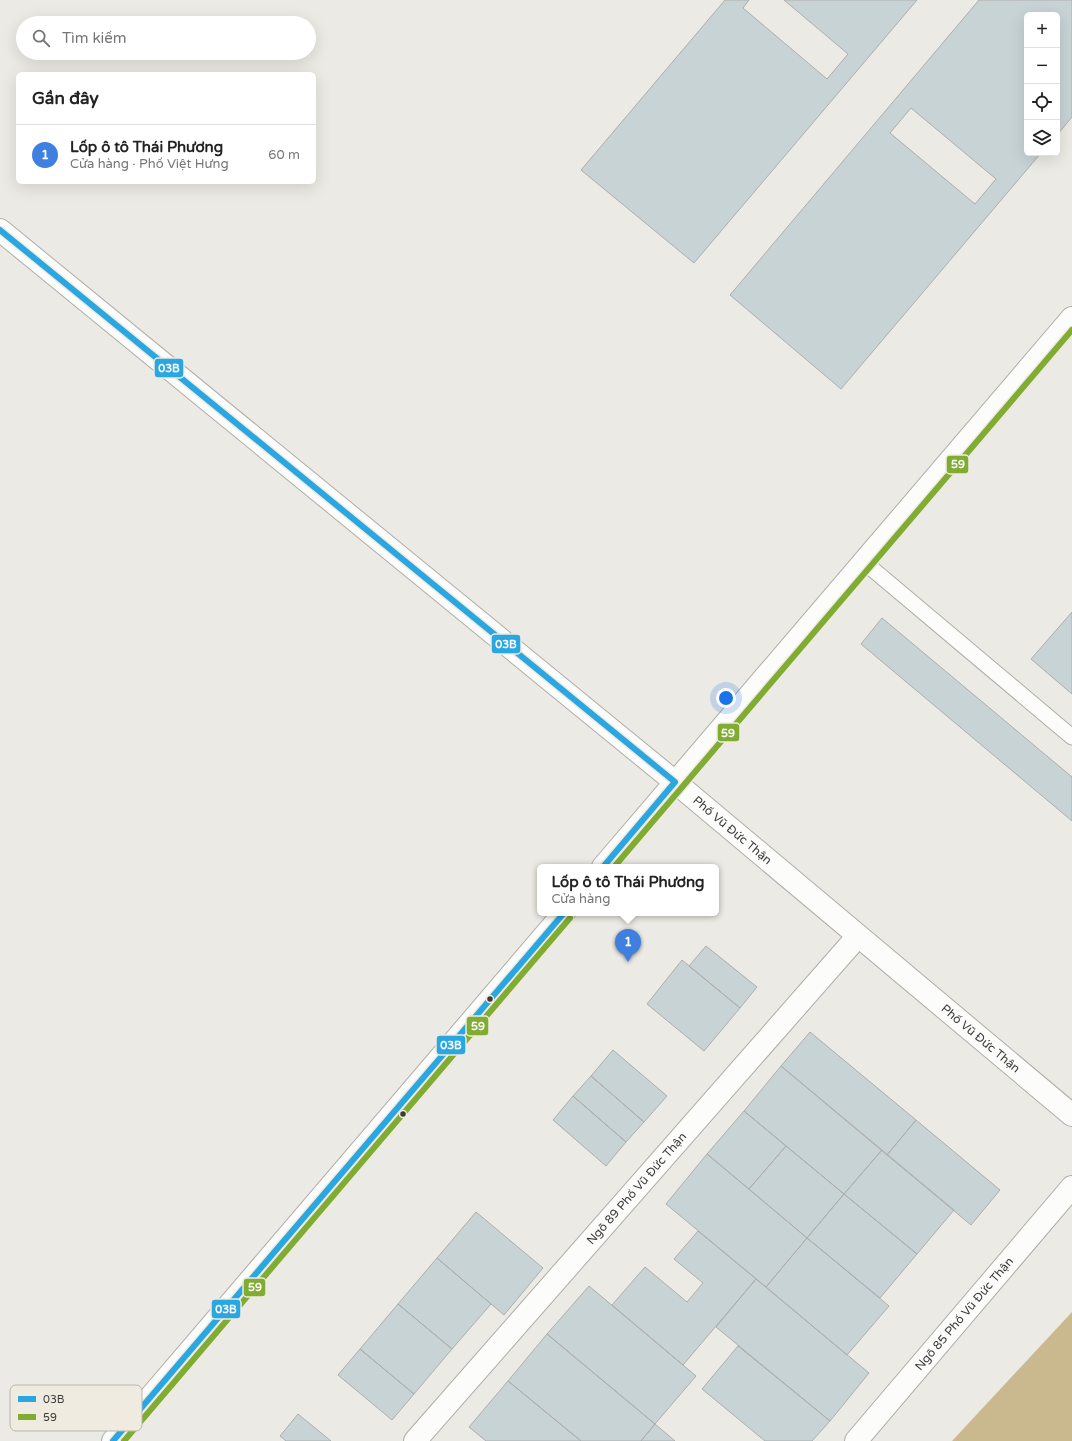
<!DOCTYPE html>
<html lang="vi">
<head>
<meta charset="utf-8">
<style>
	:root { --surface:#fff; --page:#f2f2f2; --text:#222; --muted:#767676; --line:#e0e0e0; --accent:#7a7874 }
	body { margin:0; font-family:"Varela Round",sans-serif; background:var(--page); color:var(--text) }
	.controls { position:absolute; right:12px; top:12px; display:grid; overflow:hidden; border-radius:6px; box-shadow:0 4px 16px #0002 }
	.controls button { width:36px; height:36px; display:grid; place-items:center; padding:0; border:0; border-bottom:1px solid var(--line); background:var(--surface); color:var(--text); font:20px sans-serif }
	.you { position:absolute; left:726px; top:698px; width:14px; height:14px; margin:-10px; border:3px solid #fff; border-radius:50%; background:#1a73e8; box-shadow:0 0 0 6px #1a73e833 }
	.badge { display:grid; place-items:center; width:26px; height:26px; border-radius:50%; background:var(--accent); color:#fff; font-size:13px; font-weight:700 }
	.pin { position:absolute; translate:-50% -33px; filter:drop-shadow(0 1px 2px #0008) }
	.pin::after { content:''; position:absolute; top:21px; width:14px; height:12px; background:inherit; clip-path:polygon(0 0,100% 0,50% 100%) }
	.popup { position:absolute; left:537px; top:864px; width:182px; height:52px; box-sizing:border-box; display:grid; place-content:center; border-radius:6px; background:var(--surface); filter:drop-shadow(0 1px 3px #0005); font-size:13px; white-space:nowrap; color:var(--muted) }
	.popup b { font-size:15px; color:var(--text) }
	.popup::after { content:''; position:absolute; left:50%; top:100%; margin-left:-8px; border:8px solid transparent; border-top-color:var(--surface) }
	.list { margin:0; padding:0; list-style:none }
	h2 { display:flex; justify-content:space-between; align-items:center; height:52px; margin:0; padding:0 16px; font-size:17px }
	h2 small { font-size:13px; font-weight:400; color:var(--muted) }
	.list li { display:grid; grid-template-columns:26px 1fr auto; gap:12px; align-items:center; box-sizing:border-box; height:60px; padding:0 16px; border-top:1px solid var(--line) }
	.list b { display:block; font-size:15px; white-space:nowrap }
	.list p { margin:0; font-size:13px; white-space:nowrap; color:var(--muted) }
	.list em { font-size:13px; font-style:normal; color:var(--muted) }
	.icon { flex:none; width:22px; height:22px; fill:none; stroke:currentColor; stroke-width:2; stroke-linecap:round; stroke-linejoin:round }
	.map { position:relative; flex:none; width:1072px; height:1441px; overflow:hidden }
	.search { position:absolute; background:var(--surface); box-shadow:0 4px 16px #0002; left:16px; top:16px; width:300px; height:44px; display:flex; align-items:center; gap:10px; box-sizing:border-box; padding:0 14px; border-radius:22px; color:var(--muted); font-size:15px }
	.panel { position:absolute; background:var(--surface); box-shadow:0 4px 16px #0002; left:16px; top:72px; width:300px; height:112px; border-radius:6px }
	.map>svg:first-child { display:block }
	.water { fill:#cab98f }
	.building { fill:#c8d3d6; stroke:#adaeac; fill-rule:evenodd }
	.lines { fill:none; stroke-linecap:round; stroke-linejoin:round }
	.service-casing { stroke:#aeada9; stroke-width:17 }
	.minor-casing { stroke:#aeada9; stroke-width:24 }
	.tertiary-casing { stroke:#aeada9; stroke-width:24 }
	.service { stroke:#fcfcfb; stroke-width:15 }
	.minor { stroke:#fcfcfb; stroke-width:22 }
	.tertiary { stroke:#fcfcfb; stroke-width:22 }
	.bus-1-casing { stroke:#efebe1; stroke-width:9 }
	.bus-2-casing { stroke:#efebe1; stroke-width:9 }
	.bus-1 { stroke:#2aa7e1; stroke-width:6 }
	.bus-2 { stroke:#80ac33; stroke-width:6 }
	.bus-dot { fill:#3d3b38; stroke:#efebe1; stroke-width:1.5 }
	.labels { text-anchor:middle; stroke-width:3; stroke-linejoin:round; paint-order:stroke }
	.street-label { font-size:12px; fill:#3d3b38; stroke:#efebe1 }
	.key { fill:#efebe1; stroke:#bab6ae; stroke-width:1 }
	.key-label { font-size:11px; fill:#3d3b38 }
	.line-badge { stroke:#efebe1; stroke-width:1.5 }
	.badge-label { font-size:11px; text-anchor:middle; font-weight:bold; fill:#fff }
</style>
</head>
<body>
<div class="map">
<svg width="1072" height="1441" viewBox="0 0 1072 1441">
	<rect width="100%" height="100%" fill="#eceae4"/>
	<path class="water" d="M1072,1312V1441H952Z"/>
	<path class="building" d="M725,0H749L743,8L827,79L848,54L784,0H917L694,263L581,170Z
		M979,0H1072V117L1057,135V15H1027V153H1041L841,389L730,295ZM911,108L996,179L975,204L890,133Z
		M1072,612V694L1031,659Z
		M882,618L1072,777V821L861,644Z
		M706,946L757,987L740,1008L689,966Z
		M682,960L740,1008L704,1051L647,1004Z
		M810,1032L916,1120L887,1155L781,1066Z
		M613,1050L667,1096L644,1122L591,1076Z
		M781,1066L882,1150L844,1194L744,1111Z
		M591,1076L644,1122L626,1142L573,1096Z
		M573,1096L626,1142L606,1166L553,1120Z
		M744,1111L786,1146L749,1189L707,1154Z
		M916,1120L1000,1190L971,1225L887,1155Z
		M786,1146L844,1194L807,1238L749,1189Z
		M882,1150L954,1210L917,1254L844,1194Z
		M707,1154L807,1238L766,1287L666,1204Z
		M844,1194L917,1254L880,1298L807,1238Z
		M476,1212L543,1268L504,1315L437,1258Z
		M698,1231L756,1279L683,1365L612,1305L645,1267L687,1302L703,1283L674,1259Z
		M807,1238L889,1306L847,1355L766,1287Z
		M437,1258L491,1304L452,1349L398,1304Z
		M756,1279L869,1373L830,1421L716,1327Z
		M589,1286L696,1376L655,1424L547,1334Z
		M398,1304L452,1349L414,1394L360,1349Z
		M547,1334L655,1424L641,1441H581L508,1381Z
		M738,1346L830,1421L812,1441H765L702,1389Z
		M360,1349L414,1394L392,1420L338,1375Z
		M508,1381L581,1441H486L469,1427Z
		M298,1414L331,1441H286L280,1436Z
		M655,1424L675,1441H641Z"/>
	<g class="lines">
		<g class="service-casing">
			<path id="service" d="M864,562L1072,737"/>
		</g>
		<g class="minor-casing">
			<g id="minor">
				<path id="s1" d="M415,1441L858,936"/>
			</g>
		</g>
		<g class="tertiary-casing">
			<g id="tertiary">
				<path id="s2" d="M0,230L675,782L1072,1115"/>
				<path d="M603,867L1072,318"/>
				<path d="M113,1441L564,913"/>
				<path id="s3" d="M856,1441L1072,1187"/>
			</g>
		</g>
		<use href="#service" class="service"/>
		<use href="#minor" class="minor"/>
		<use href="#tertiary" class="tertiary"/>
		<g class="bus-1-casing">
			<path id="bus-1" d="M0,230L675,782
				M603,867L675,782
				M113,1441L564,913"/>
		</g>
		<g class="bus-2-casing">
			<path id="bus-2" d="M614,867L1072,330
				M124,1441L570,918"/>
		</g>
		<use href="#bus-1" class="bus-1"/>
		<use href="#bus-2" class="bus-2"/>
	</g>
	<g class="bus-dot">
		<circle cx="490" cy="999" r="3.5"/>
		<circle cx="403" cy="1114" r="3.5"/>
	</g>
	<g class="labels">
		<g class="street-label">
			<text dy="4" stroke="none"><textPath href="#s2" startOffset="947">Phố Vũ Đức Thận</textPath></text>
			<text dy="4" stroke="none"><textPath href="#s2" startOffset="1271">Phố Vũ Đức Thận</textPath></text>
			<text dy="4" stroke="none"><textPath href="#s1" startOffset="336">Ngõ 89 Phố Vũ Đức Thận</textPath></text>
			<text dy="4" stroke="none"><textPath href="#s3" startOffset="167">Ngõ 85 Phố Vũ Đức Thận</textPath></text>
		</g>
	</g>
	<rect x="10" y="1385" width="132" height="46" rx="6" class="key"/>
	<rect x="18" y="1396" width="18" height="6" fill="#2aa7e1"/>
	<rect x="18" y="1414" width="18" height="6" fill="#80ac33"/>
	<g class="key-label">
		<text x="43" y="1403">03B</text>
		<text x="43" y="1421">59</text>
	</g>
	<g class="line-badge">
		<rect x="154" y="358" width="30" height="20" rx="4" fill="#2aa7e1"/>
		<rect x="946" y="455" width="23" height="19" rx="4" fill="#80ac33"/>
		<rect x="491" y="634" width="30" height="20" rx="4" fill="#2aa7e1"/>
		<rect x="717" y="723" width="23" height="19" rx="4" fill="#80ac33"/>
		<rect x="466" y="1016" width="23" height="20" rx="4" fill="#80ac33"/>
		<rect x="436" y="1035" width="30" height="20" rx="4" fill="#2aa7e1"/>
		<rect x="243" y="1278" width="23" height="19" rx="4" fill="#80ac33"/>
		<rect x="211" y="1299" width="30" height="20" rx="4" fill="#2aa7e1"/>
	</g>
	<g class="badge-label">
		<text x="169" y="372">03B</text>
		<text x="958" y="468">59</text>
		<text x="506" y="648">03B</text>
		<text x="728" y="737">59</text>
		<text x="478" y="1030">59</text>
		<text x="451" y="1049">03B</text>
		<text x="255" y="1291">59</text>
		<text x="226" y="1313">03B</text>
	</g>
</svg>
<div class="controls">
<button>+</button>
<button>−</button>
<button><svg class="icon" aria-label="locate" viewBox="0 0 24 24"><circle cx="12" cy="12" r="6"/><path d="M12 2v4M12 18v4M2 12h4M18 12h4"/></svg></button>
<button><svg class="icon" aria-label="layers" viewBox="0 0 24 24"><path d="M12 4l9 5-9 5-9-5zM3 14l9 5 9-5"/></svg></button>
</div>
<div class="you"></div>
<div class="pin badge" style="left:628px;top:962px;background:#3f7fe0">1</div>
<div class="popup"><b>Lốp ô tô Thái Phương</b>Cửa hàng</div>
<div class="search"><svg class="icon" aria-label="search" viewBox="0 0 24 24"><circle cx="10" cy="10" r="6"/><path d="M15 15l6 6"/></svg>Tìm kiếm</div>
<section class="panel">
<h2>Gần đây<small></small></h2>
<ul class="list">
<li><span class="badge" style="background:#3f7fe0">1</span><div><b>Lốp ô tô Thái Phương</b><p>Cửa hàng · Phố Việt Hưng</p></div><em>60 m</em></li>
</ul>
</section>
</div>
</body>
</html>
